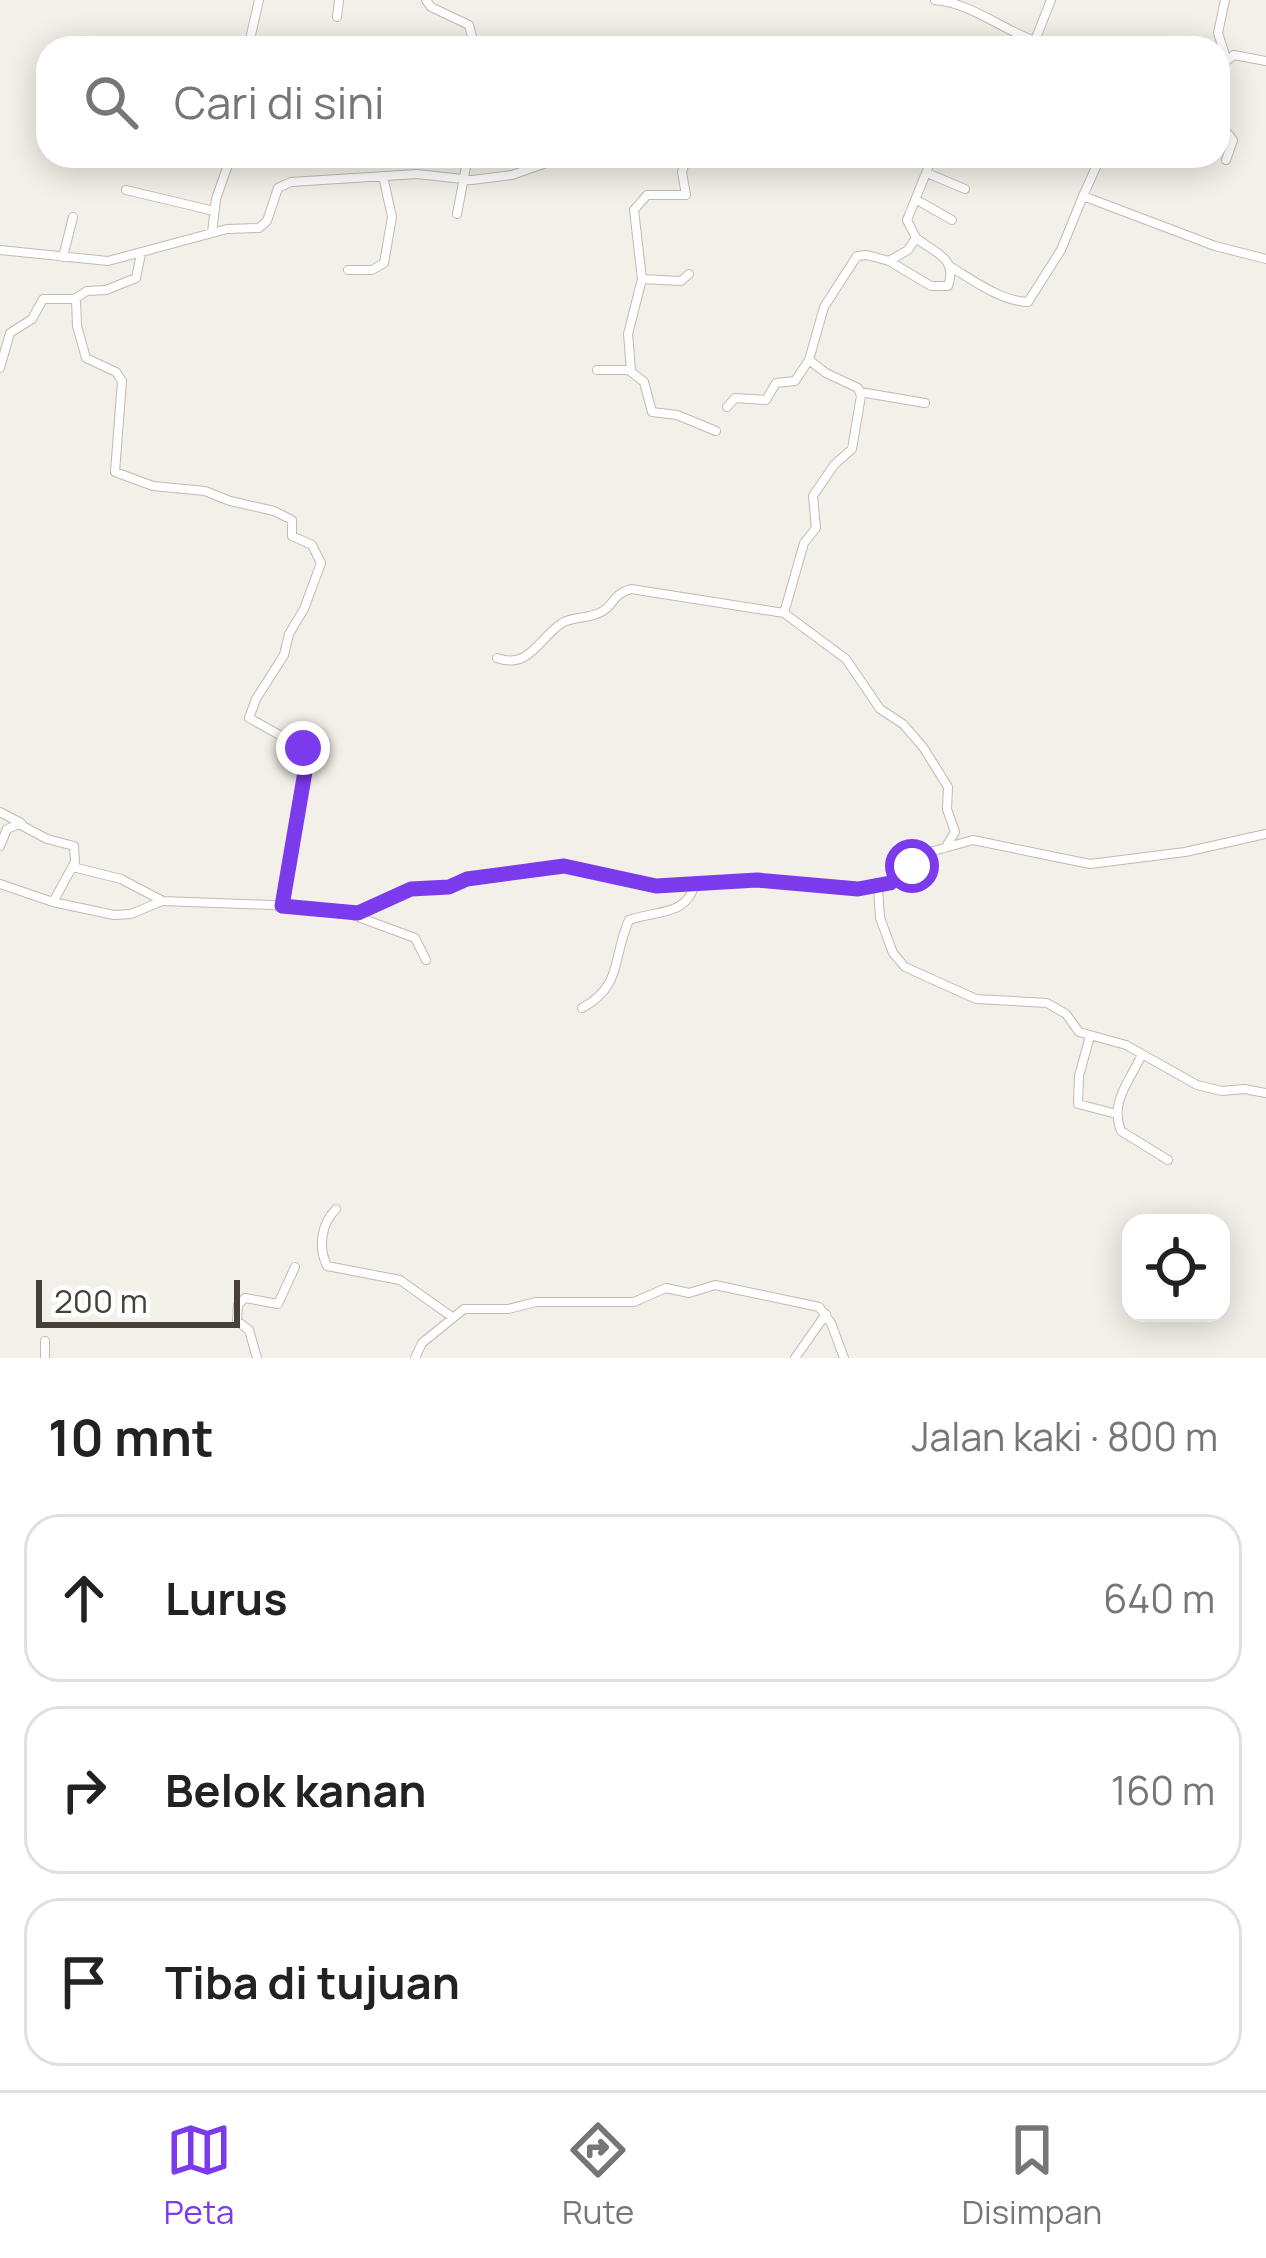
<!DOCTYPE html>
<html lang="id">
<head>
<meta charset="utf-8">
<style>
	:root { --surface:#fff; --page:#f6f6f6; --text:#222; --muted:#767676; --line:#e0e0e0; --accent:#7c3aed }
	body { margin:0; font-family:Manrope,sans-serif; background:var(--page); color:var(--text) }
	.controls { position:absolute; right:36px; bottom:36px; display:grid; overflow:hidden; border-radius:24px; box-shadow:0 6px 30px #0003 }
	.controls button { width:108px; height:108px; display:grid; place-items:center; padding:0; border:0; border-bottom:3px solid var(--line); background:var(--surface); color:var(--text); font:60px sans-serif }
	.scale { position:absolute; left:36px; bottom:30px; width:204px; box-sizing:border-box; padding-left:12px; border:6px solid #464038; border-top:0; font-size:33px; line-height:42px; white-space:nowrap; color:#464038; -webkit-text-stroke:9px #fff; paint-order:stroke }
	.stop { position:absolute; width:36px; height:36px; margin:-27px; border:9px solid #7c3aed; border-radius:50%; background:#fff }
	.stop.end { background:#7c3aed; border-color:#fff; box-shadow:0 3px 12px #0008 }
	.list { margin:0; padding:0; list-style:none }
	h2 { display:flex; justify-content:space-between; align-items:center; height:156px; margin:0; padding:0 48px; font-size:51px }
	h2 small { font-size:39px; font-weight:400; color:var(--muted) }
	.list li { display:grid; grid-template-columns:78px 1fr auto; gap:36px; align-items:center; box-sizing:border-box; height:168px; margin:0 24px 24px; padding:0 24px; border:3px solid var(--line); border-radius:36px }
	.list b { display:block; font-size:45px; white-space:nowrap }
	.list em { font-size:39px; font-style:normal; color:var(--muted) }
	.icon { flex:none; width:66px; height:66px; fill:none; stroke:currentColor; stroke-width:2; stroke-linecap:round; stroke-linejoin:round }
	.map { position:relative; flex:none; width:1266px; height:1358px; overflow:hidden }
	.search { position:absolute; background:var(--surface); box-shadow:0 6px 30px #0003; left:36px; right:36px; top:36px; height:132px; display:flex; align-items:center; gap:30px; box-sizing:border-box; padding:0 42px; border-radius:36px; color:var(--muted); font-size:45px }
	.sheet { height:732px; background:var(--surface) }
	nav { display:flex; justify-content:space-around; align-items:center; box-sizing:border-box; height:168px; border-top:3px solid var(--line); background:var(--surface); font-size:33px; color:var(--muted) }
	nav a { display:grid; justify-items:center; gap:6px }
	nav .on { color:var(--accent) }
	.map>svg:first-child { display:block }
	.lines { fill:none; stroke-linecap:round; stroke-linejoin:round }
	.minor-casing { stroke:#c1baaf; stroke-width:10 }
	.minor { stroke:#fff; stroke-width:8 }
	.route { stroke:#7c3aed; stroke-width:15 }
</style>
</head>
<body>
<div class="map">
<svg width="1266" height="1358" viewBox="0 0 1266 1358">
	<rect width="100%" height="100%" fill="#f3f0e9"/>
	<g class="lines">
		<g class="minor-casing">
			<path id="minor" d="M426,0L431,7L469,25L475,48
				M935,0C971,3 1001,29 1035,41
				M1225,0L1218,33L1226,58
				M337,17L339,0
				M248,48L259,0
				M1032,48L1051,0
				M1218,67L1234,55L1266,61
				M1218,122L1233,140L1226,160
				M923,156L928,168L907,220L916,238L908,250L889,261L867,255L857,256L824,307L809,360L826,373L858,388L861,396L852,449L834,465L813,496L816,528L804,543L784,613L846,659L880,709L903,724L923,747L948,787L947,809L955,832L945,848
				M1101,156L1083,196L1215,246L1266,259
				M927,173L965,189
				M126,190L214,211
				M917,200L952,220
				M457,214L468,156
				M212,233L216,199L231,156
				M0,250L108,261L227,229L259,228L267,221L278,188L291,182L417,174L472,180L512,175L566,156
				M63,257L73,217
				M889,261L931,286H948C958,258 935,253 916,238
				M951,267C974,281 1001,301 1028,302L1061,250L1083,196
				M348,270H372L384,263L392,217L383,176
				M642,279L681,281L689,274
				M76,298L77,326L86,358L116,372L122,381L115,472L153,486L205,491L230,501L274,511L292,520V536L312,545L321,563L304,609L289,634L284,655L256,699L249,718L303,748L307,756L282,906
				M0,368L10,333L32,319L43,299H74L87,291L106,290L136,278L141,254
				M597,370H631L628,334L642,279L634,210L647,195H686L682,172L687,156
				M630,371L644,382L652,412L677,415L716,431
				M860,392L925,403
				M727,407L735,398L766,400L776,383L795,381L809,360
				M497,658C529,670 539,638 562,623C574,616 589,619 601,612C615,605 611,595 631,589L784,613
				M0,812L21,823
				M0,846L7,829L19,824L47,839L74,846L75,862L53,902
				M73,867L121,879L161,900
				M0,884L53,902L114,915L131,914L162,901L272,905L349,913L374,908L411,888L449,887L467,879L554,867H575L665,887L757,880L858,888L889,883L930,852L973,840L1090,864L1185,852L1266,834
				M878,887L880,918L893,953L905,967L976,999L1047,1003L1066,1014L1079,1032L1126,1045L1197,1085L1222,1091L1244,1089L1266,1093
				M350,914L415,938L426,960
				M582,1008C623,986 612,958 629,920C656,910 687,917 695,883
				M1090,1036L1079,1076L1078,1104L1117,1114
				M1142,1054C1131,1080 1109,1101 1121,1131L1168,1160
				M336,1209C321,1224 318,1247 327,1266L400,1280L452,1317
				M45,1358V1341
				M257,1358L249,1330L237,1321L238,1305L245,1298L278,1304L295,1267
				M415,1358L422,1343L464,1309H508L536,1302H634L666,1288L689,1293L715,1285L819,1307L831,1323L844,1358
				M795,1358L826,1314"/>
		</g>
		<use href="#minor" class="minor"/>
	</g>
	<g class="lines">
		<path class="route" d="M303,748L307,760L282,906L358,913L411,889L449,887L467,879L564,866L656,886L757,880L858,889L890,883L912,866"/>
	</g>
</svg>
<div class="controls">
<button><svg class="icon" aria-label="locate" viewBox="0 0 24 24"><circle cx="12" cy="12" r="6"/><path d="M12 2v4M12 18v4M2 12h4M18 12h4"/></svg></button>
</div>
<div class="scale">200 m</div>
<div class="stop" style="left:912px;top:866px"></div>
<div class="stop end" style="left:303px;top:748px"></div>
<div class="search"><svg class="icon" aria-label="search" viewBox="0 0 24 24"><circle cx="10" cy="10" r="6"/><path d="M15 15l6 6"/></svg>Cari di sini</div>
</div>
<section class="sheet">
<h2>10 mnt<small>Jalan kaki · 800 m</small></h2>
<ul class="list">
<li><svg class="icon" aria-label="ahead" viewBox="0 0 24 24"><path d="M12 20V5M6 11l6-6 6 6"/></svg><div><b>Lurus</b></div><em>640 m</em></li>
<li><svg class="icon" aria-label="right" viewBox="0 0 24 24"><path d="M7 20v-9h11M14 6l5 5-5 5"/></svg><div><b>Belok kanan</b></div><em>160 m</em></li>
<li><svg class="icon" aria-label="arrive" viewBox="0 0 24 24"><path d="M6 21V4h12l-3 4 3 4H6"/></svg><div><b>Tiba di tujuan</b></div></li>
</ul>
</section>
<nav>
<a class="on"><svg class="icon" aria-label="map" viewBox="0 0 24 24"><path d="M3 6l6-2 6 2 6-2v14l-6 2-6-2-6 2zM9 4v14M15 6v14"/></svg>Peta</a>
<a><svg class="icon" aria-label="directions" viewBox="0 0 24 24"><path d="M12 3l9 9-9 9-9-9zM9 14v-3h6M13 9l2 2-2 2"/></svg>Rute</a>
<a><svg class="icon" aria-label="saved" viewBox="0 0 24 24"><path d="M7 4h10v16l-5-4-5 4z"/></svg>Disimpan</a>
</nav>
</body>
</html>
